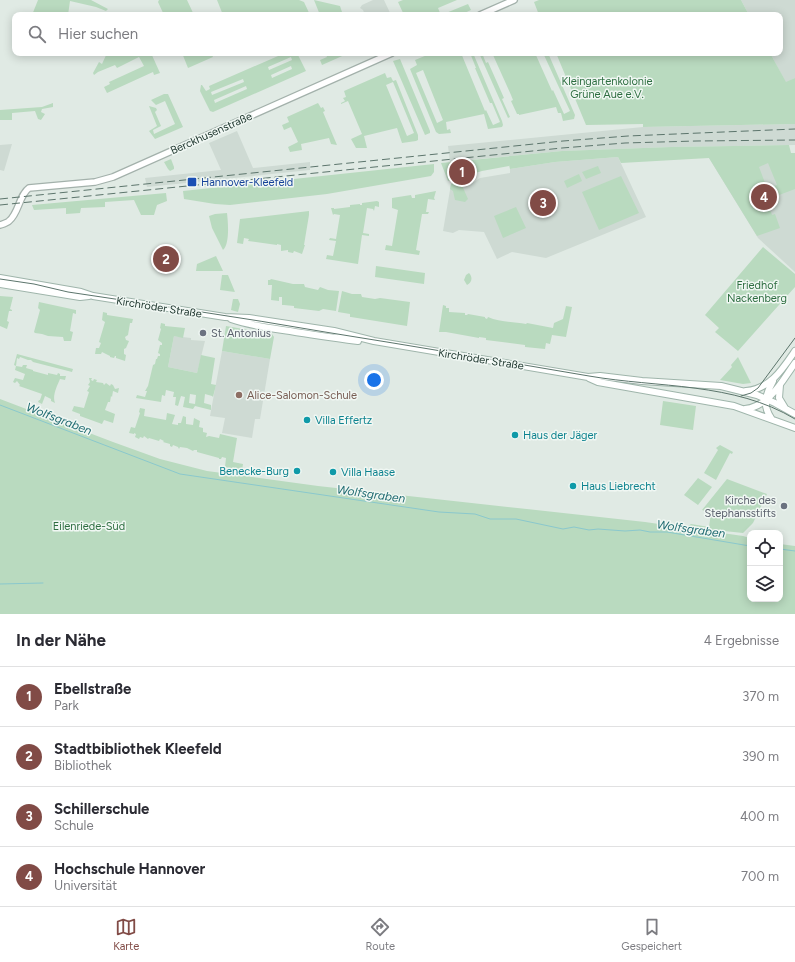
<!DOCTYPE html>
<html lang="de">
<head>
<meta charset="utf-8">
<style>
	:root { --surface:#fff; --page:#f7f7f7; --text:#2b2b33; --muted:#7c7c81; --line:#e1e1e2; --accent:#814b46 }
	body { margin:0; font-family:Figtree,sans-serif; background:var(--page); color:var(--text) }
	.controls { position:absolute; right:12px; bottom:12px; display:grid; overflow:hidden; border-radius:8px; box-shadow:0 2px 10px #0003 }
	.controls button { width:36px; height:36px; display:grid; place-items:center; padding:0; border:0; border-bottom:1px solid var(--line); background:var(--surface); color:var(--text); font:20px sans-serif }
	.you { position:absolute; left:374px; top:380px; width:14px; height:14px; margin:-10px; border:3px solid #fff; border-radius:50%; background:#1a73e8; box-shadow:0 0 0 6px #1a73e833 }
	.badge { display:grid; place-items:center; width:26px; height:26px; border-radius:50%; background:var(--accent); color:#fff; font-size:13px; font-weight:700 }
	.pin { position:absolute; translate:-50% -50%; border:2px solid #fff; box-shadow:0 1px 4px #0006 }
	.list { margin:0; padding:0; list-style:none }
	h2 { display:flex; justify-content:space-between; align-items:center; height:52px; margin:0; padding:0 16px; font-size:17px }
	h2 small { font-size:13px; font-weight:400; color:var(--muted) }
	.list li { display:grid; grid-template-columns:26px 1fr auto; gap:12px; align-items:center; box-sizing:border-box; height:60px; padding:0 16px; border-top:1px solid var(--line) }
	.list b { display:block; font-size:15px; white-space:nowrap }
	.list p { margin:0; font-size:13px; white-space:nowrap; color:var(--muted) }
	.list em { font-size:13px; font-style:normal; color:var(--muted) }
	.icon { flex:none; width:22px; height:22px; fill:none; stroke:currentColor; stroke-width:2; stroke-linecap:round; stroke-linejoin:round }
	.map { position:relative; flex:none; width:795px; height:614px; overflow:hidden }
	.search { position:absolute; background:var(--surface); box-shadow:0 2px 10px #0003; left:12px; right:12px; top:12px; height:44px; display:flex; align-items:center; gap:10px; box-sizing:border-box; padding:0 14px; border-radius:8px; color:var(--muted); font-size:15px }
	.sheet { height:292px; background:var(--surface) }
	nav { display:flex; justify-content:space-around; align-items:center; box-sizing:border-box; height:56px; border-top:1px solid var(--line); background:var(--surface); font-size:11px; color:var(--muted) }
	nav a { display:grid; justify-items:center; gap:2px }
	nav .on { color:var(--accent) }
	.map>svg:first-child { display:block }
	.built { fill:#cedad3 }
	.green { fill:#b9dabf; fill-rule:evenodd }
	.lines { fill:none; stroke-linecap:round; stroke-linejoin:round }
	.stream { stroke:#8ac8cd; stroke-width:1 }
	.tertiary-casing { stroke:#a3b1ab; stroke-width:8 }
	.secondary-casing { stroke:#9fb5ab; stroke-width:8 }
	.tertiary { stroke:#fff; stroke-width:5.5 }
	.secondary { stroke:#fff; stroke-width:6 }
	.tram { stroke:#5c756c; stroke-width:1 }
	.rail { stroke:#5c756c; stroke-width:1; stroke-dasharray:8 4; stroke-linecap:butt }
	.transit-dot { fill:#1a4fb4; stroke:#f0f7f3; stroke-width:1.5 }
	.worship-dot { fill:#6b7280; stroke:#f0f7f3; stroke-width:1.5 }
	.education-dot { fill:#8d6e63; stroke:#f0f7f3; stroke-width:1.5 }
	.culture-dot { fill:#0f9aa8; stroke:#f0f7f3; stroke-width:1.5 }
	.labels { text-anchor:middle; stroke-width:3; stroke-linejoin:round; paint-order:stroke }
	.park-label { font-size:11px; fill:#2e6e41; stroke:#f0f7f3 }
	.street-label { font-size:11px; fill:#213931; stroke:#f0f7f3 }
	.transit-label { font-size:11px; fill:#164399; stroke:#f0f7f3; text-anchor:start }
	.worship-label { font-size:11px; fill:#5b616d; stroke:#f0f7f3; text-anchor:start }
	.education-label { font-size:11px; fill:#785e54; stroke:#f0f7f3; text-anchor:start }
	.culture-label { font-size:11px; fill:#0d838f; stroke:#f0f7f3; text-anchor:start }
	.water-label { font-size:12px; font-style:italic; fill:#1f6b71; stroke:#f0f7f3 }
</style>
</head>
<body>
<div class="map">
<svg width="795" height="614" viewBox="0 0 795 614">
	<rect width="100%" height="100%" fill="#e0eae4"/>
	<path class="built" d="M373,0H384L391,15H365L363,10L360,8L362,5Z
		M741,0H795V78L786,83L770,53H780V15H749Z
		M795,124V145L671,147L562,151L450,162L448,146L643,127Z
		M237,131L253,168L310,162V170L147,187L145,178L221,170L209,143Z
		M12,144L4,171L0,170V145Z
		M795,153V272L758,238L709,158Z
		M618,157L646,217L546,258L512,252L497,259L484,232L459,230L453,233L443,231L451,184L472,178L474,182L480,178L510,173V169L555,162Z
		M174,336L191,338V340L205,341L197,373L168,367Z
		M222,351L270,359L260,419H255L252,438L222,433L225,418L210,416Z"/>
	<path class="green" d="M38,0H91L108,9L106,11L96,7L70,1L68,15H32Z
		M159,0H187L194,15H164L158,2Z
		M217,0H299L304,2L310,15H223Z
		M314,0L340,6L342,12L335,15H320Z
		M403,0H457L438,8L440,13L436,15H404L398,2Z
		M539,0H741L749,15H539L534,2Z
		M468,4L471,10L460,15H447L446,13Z
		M107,53H151L160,73L154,75L153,72L107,93L104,87L110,84L109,82L144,66L139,57L117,68L115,65L98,72L94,75L93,73L99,62L102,64Z
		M182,53H211L213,57L188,68Z
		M285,53H297L306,71L213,112L210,111L200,91L201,85H202L206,91L210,89L209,86ZM291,57L292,60L269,70L268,67ZM291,66L292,69L272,78L271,75ZM243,79L244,82L212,95L211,92ZM246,86L247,89L215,103L214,100Z
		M325,53H349L322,65L320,60L327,57Z
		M432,53H461L485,111L486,110L493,125L500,122L492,103H490L475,68H476L470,53H473L502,121L503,125L502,127L488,129L484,114L446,122L447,130L450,129L451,133L439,134L436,132L410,69L417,65L415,60ZM423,70L443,120L437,123L416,73Z
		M479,53H482L486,63L488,62L504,98L502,99L510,117L508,118Z
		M490,53H535L552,91L553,90L564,114L570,111L543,53H548L575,115L574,119L563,121L561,113H558L556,107L519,115V114H517L511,101L513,100L511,95L493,55H491Z
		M556,53H770L786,82L795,78V124L643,127V124L586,125Z
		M400,59L430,131V133L425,135L393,61Z
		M385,73L387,78L391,77L393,81L396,80L418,135V140L416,141L402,143L397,128L364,136L367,148H356L351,139L362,134L348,101L341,104V103L345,101L343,98L346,97L344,91ZM393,82L414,133L407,136L386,85Z
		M164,94H168L183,127L155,139L149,131L157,126L149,106L156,108L157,110L155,112L161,126L153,130L154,134L175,124L165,101L156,105L151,100Z
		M53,103V107L42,109L41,112L45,114L41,120L38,119L35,111L12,113V120H0V110L42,107Z
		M318,103L321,108L323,107L325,111L323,112L337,145L331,144L329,138L301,144L302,150L290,152L288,147L298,142L291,127L284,130L282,125L289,122L287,117Z
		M789,145L791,153H795V189L766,200L772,215L775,214L780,228L757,236L709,158L621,163L618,157L555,162L510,169L509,165V166L482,171L448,181L441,163L562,151L671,147ZM768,163L777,185L767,188L759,167Z
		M171,159L174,167V169L170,171L168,169L164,162Z
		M434,164V172L431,176L327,194L230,205L215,204L184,199L183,191Z
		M598,166L601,173L586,179L582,172Z
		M579,174L582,181L567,188L564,181Z
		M621,176L639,213L599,230L582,192Z
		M460,181L468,199L465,202L455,200L453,191L450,189L451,184Z
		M436,191L434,198L435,200L428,199L426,212H429L428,214H422L416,250L420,251L419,255L385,250L386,245L392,246L398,210L392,208V198L411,195L412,198H415V195Z
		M166,193L167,201L157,205L154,215H141L134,200L105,202V207L81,208L80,213L66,214V208L34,210L32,205Z
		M377,201L379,202V207L375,206L374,211L373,209L367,208L363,233L369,234V236L362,235L358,264L326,259L327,255L333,256L336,241L329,240L330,238L336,239L340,215L334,214L333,215L331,208H334V209L350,207V205L360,204V205H362V203Z
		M516,207L526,228L503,238L494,216Z
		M309,211V215L304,245H305L302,254L294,251L293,253L288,252V250L281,251V245L277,244V245L248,241L249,239L244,238L243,244L237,243L240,219Z
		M227,213C228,222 230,244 223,250L212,228L209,216L215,214Z
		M763,247L795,274V287L738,351L715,332L719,328L705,315Z
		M216,256L223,271H196L197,264Z
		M376,266L425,273L424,284L375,277Z
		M469,273C473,277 472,283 467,285L464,280L466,275Z
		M222,275H228L235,292L220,290Z
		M271,279L293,284H304L305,287L318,290L320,287L328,290L339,291L336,311L323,309L319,311L294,308V306L284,305H282V297H279V301L271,300L272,285H268V280H270Z
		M342,291L352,294H361L362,297L375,299L380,298L410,302L407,326L351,317H350V314L338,312Z
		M0,296L13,297L10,309L12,310V311H9L7,321L9,322L7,329L0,326Z
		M233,299H238L240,304L238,312L231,310Z
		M39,302L76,310V314L73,313L70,331L73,332L71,341H64L63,337L48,336L42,334L35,333L34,332L40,310L38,308Z
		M443,305L446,306V308H449V312L465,313V315H467L468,314L485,317V318L487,319L488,317C499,322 514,322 526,324L527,323L553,328L554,323L563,319L566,306L572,307L566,337L552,335L550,344L546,343L545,349L525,347V345L486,340V338L479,337V338L446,332H439Z
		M103,312L107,313V315L133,319L132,323H130L128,335L125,337L126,340L129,341L126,348L124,349V354L126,355L125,361L116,358V356H115L114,358L110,357V356L102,352L101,354H95L96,348H99L101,343L99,342L105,322L102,320Z
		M161,323L165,324V326L185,328L183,338L174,336L168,367L197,373L201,355L215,358L211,384L216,385L213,397L212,396L205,394L204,403L211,405V410L195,406L193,409L183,407L185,397L181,396L178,406L175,405L176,397H173L174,392L166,390L165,396L162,395L161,402L136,398L137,395L145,397L147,391H145L148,386L153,365L155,364L156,359H157L158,356H160V354L158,353L160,345H162V343L158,340L161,329L160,328ZM190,394L196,395L195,404L189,403Z
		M226,326L272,334L274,337L270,359L222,351Z
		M17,354L73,369L72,372L33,362L31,360H28L20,357L19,359L17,358L16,366L22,367L23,365H27L26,368L33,370V371L48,375V373L57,375L58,373L60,374V376H66L65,380L60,379C57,386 52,396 55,403L51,401V399L45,396L42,404L38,402L39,400H40L42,394L19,386L20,385L17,381L15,383L13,382L15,378L23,380L25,374L15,370L16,366L14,365Z
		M738,357L751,383L743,384L720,380L732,367L731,365Z
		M89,378H92L91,380L93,381L94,379L97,380L96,382L103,383L104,385L106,383L110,386L111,384L113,385L115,389L119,388L118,393L113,391L112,397L111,396L110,402H108L105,410L115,414L113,423L104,420L102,424L80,416V414L72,411L74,406L84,408L89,392L87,391L90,386L88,385L90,382Z
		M0,399L113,442L160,459L207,471L318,486L645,522L743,536L750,538V599H780V544L795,546V614H0Z
		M663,401L696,406L693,430L660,425Z
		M140,408L145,409L144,416L166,420L167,413L175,415L172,424L178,425V423H181L183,416L186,417V424L193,425L194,418L200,421L199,427L203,428V432L207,433L206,437L209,436L219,438L220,434L237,438L233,462L243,464L242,471L225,467L226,458L222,457L221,459H219V458L197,452V450H194L193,451L187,448L180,447L179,449L178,447L173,445L172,447L170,446V444L163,442L164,441L160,439L159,441L149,438L148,439L144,436L143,438L140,437L139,439L135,437L136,434L134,433V434L129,433L131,427L135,428L140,413L139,412Z
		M720,445L733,452L732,454L730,453L716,480L704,473L718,450L716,448Z
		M698,478L712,487L698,505L684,495Z
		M727,479L767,494L753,523L743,533L687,527L691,524L709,527L711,513L702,510Z"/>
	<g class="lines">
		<path class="stream" d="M0,405L180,474L439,512L475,514L490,519H516L563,529L574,527L589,530L598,529L625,531L640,530L650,532H667L750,546
			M780,549L795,551
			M0,584L43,583"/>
		<g class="tertiary-casing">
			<path id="tertiary" d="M480,15L514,0
				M0,225C3,224 7,223 9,221C19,213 19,195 29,188L95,182L113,177L392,53"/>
		</g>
		<g class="secondary-casing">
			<path id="secondary" d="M0,278L81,292L93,296L225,317L249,318L334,331L374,341L588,377L600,376L642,381L721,386L757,395L775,403L795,414
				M0,284L80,297L89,296
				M231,319C251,326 270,328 290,331C313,335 335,338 358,341
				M589,378L598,382L734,406L795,428
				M780,385L779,398L785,408
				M746,391C770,389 782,370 795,351
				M745,409C770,406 782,381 795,363
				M771,418C762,405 766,394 773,381"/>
		</g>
		<use href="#tertiary" class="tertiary"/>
		<use href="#secondary" class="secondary"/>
		<path class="tram" d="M0,279L34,284L68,292C154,305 240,317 325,332C413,346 501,361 589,376C658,388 734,382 795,419
			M741,396L751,393L758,388L795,338"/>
		<path class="rail" d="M0,199L563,141L628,136L795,129
			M0,205L562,148L625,143L696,141L795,140"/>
	</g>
	<rect class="transit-dot" x="187" y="177" width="10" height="10" rx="2"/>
	<g class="worship-dot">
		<circle cx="203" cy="333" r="4"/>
		<circle cx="784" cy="506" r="4"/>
	</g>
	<circle class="education-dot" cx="239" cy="395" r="4"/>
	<g class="culture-dot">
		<circle cx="307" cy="420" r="4"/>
		<circle cx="515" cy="435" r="4"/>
		<circle cx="297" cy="471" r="4"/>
		<circle cx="333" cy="472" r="4"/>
		<circle cx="573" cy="486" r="4"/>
	</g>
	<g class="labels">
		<g class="park-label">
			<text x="607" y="85">Kleingartenkolonie<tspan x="607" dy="13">Grüne Aue e.V.</tspan></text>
			<text x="757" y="289">Friedhof<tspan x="757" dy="13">Nackenberg</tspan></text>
			<text x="89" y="530">Eilenriede-Süd</text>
		</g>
		<g class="street-label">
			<text transform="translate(211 133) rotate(-24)" y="4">Berckhusenstraße</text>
			<text transform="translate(159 307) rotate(9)" y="4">Kirchröder Straße</text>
			<text transform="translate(481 359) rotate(9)" y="4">Kirchröder Straße</text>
		</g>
		<g class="transit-label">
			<text x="201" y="186">Hannover-Kleefeld</text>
		</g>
		<g class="worship-label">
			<text x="211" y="337">St. Antonius</text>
			<text x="776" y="504" text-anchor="end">Kirche des<tspan x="776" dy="13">Stephansstifts</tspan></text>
		</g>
		<g class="education-label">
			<text x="247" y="399">Alice-Salomon-Schule</text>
		</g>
		<g class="culture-label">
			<text x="315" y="424">Villa Effertz</text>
			<text x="523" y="439">Haus der Jäger</text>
			<text x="289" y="475" text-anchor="end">Benecke-Burg</text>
			<text x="341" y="476">Villa Haase</text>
			<text x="581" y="490">Haus Liebrecht</text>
		</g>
		<g class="water-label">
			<text transform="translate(59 419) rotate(21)" y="4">Wolfsgraben</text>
			<text transform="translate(371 494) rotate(8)" y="4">Wolfsgraben</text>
			<text transform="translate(691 529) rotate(8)" y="4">Wolfsgraben</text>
		</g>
	</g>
</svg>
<div class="controls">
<button><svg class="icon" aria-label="locate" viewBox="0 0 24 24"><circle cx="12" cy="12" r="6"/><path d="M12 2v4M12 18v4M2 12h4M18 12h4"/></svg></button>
<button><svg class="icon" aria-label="layers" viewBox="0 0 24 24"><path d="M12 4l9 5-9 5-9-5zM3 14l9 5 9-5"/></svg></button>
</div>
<div class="you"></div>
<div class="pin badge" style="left:462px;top:172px">1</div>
<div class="pin badge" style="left:166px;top:259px">2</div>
<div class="pin badge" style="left:543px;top:203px">3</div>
<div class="pin badge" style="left:764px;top:197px">4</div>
<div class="search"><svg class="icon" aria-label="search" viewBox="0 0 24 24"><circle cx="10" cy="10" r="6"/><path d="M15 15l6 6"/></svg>Hier suchen</div>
</div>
<section class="sheet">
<h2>In der Nähe<small>4 Ergebnisse</small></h2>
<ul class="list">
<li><span class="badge">1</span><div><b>Ebellstraße</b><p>Park</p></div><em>370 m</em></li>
<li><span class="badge">2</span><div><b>Stadtbibliothek Kleefeld</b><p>Bibliothek</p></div><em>390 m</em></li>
<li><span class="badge">3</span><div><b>Schillerschule</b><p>Schule</p></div><em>400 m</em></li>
<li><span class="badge">4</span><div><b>Hochschule Hannover</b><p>Universität</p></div><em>700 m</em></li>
</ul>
</section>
<nav>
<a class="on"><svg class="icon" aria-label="map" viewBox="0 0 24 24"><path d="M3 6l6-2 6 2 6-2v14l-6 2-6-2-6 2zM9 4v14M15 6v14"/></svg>Karte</a>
<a><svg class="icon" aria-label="directions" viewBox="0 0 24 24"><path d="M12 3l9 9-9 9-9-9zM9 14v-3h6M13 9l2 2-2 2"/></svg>Route</a>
<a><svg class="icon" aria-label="saved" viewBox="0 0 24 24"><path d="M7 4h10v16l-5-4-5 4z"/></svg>Gespeichert</a>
</nav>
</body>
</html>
